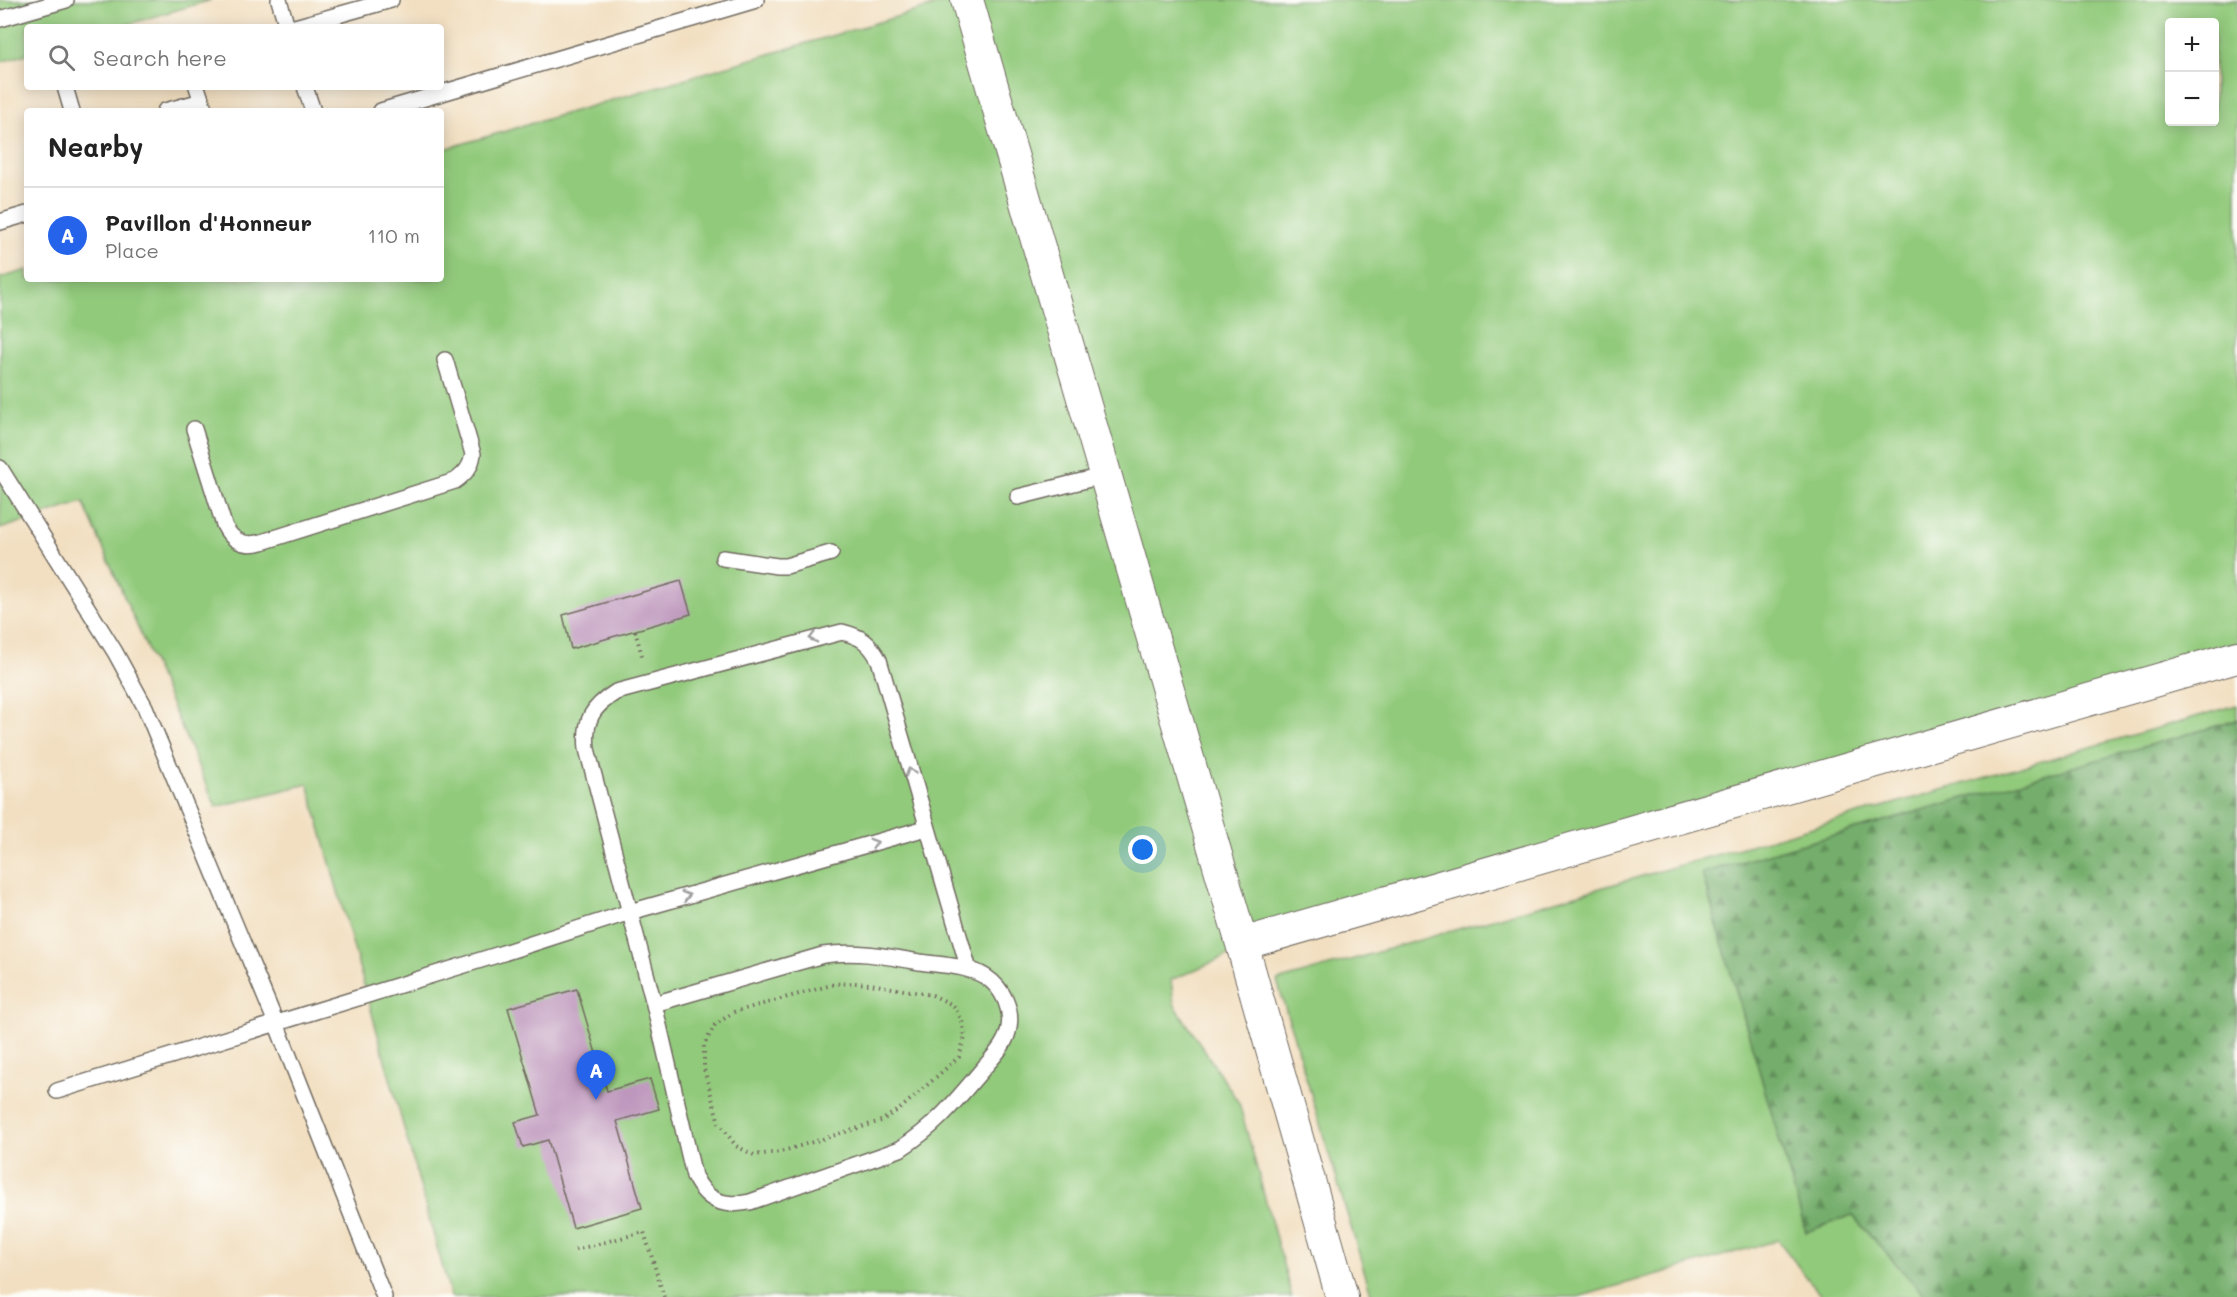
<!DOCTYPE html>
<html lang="en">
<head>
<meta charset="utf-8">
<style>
	:root { --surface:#fff; --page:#f2f2f2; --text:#222; --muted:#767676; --line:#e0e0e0; --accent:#2563eb }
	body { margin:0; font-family:Mali,sans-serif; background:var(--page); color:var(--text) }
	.controls { position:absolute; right:18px; top:18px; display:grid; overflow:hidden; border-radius:6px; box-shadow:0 3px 15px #0003 }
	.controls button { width:54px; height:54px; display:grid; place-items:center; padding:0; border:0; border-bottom:2px solid var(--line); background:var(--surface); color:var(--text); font:30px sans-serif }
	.you { position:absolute; left:1143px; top:850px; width:21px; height:21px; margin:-15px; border:4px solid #fff; border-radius:50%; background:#1a73e8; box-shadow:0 0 0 9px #1a73e833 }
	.badge { display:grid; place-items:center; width:39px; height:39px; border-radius:50%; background:var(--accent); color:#fff; font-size:20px; font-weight:700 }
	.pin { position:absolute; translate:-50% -50px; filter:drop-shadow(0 2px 3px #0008) }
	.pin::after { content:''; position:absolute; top:32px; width:21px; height:18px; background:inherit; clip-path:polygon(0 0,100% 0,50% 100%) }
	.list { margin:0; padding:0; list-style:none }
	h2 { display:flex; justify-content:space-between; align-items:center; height:78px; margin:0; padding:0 24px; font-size:26px }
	h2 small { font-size:20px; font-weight:400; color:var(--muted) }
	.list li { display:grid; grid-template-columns:39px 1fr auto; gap:18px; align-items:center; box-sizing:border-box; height:96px; padding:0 24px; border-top:2px solid var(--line) }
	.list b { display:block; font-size:22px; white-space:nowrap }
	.list p { margin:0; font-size:20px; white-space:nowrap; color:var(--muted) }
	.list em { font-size:20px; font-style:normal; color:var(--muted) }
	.icon { flex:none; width:33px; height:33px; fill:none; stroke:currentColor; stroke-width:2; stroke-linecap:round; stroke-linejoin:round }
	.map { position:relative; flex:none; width:2237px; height:1297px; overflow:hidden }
	.search { position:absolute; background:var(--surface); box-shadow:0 3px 15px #0003; left:24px; top:24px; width:420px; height:66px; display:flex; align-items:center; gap:15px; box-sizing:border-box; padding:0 21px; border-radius:6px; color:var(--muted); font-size:22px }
	.panel { position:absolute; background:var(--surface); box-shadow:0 3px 15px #0003; left:24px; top:108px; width:420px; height:174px; border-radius:6px }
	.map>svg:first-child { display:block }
	.green { fill:#92ca7c; stroke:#5e7a54; stroke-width:1.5; fill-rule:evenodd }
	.forest { fill:url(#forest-firs); stroke:#506c4c; stroke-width:1.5 }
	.building { fill:#be97bd }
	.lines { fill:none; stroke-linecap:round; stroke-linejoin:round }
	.service-casing { stroke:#716a60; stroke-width:18 }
	.minor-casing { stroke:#716a60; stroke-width:34 }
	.path { stroke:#716a60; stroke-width:4; stroke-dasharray:1.5 4.5; stroke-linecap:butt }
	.service { stroke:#fff; stroke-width:15 }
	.minor { stroke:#fff; stroke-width:32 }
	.oneway { stroke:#a0a0a0 }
</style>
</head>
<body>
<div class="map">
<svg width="2237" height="1297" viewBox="0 0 2237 1297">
	<defs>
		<pattern id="forest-firs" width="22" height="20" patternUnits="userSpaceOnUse" patternTransform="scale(1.5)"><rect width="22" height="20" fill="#75ae6c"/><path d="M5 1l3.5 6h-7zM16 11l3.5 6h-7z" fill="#608e59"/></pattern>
	</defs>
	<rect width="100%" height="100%" fill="#fdfcf7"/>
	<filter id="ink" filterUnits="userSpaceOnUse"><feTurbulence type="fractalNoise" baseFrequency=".0167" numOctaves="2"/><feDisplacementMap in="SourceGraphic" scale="12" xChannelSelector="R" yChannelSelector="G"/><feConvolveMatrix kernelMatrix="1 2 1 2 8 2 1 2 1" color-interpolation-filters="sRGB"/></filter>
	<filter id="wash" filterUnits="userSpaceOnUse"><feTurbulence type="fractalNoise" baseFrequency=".008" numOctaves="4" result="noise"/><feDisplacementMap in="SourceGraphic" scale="24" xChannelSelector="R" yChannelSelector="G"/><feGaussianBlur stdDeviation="1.35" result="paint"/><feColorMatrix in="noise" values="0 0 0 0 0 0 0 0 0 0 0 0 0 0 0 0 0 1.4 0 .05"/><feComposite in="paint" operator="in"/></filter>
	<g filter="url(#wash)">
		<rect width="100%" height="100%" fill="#f2dfc1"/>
		<path class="green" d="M0,0H211L119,27H27V54L1,62Z
			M954,0H2237V656L1278,934L1171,980L1174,1004L1239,1103L1292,1297H451L308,784L216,807L83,502L0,529V278L27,270V279H441V150ZM2170,22H2214V122H2170Z
			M2237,705V720L1702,873L1806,1232L1852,1215L1926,1297H1822L1778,1240L1578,1297H1372L1277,981Z"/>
		<path class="forest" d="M2237,720V1297H1926L1852,1215L1806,1232L1702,873Z"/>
		<g id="blocks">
			<path class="building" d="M681,581L691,614L571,649L563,615Z
				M577,989L607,1091L650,1079L659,1109L617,1121L642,1208L573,1228L548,1140L523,1147L515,1122L540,1115L508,1008Z"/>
		</g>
	</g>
	<g filter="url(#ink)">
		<use href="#blocks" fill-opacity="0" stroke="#716a60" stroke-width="1.5"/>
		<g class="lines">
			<g class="service-casing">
				<path id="service" d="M279,0L287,27
					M0,19L66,0
					M295,27L391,0
					M65,87L72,111
					M197,87L205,111
					M305,87L313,111
					M165,111L202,101
					M381,111L756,0
					M0,222L27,214
					M194,429L224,525C232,541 244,547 262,542L455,481C466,473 471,467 473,454L445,360
					M0,468L115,652L145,707L276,1023L384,1297
					M1018,497L1106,475
					M723,558L777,566H786L831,553
					M654,1004L823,955C856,950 886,956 919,962C940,965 967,965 986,977C1003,988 1014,1011 1008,1032C1004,1047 991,1059 982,1070C954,1103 937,1125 900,1149L750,1202C723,1207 707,1202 694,1176L654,1004L587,749C584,720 592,707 616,692L842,632C862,637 869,642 879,660L969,970
					M57,1091L497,955L630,912L926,828"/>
			</g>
			<g class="minor-casing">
				<path id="minor" d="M967,0L1242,944L1342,1297
					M1242,944L2237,657"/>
			</g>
			<path class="path" d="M635,631L643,659
				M855,983L870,984L932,995L953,1005L962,1020L965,1037L959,1057L901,1108L881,1121L780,1152L754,1155L736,1146L719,1123L704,1069V1045L715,1025L734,1012L835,984Z
				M575,1250L644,1232L664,1297"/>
			<use href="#service" class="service"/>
			<use href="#minor" class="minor"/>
		</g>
		<defs><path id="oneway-chevron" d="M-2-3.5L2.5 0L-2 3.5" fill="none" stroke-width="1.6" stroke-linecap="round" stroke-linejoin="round" transform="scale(1.5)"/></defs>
		<g class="oneway">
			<use href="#oneway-chevron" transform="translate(813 638) rotate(165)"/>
			<use href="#oneway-chevron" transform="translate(910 772) rotate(-106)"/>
			<use href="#oneway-chevron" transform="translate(874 843) rotate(-16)"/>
			<use href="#oneway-chevron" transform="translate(686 896) rotate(-16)"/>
		</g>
	</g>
</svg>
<div class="controls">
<button>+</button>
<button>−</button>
</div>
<div class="you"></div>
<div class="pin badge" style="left:596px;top:1100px">A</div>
<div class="search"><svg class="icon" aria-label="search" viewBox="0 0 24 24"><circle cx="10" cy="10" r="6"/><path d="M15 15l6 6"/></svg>Search here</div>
<section class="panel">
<h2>Nearby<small></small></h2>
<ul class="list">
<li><span class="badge">A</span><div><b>Pavillon d'Honneur</b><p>Place</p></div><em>110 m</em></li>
</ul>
</section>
</div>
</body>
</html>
